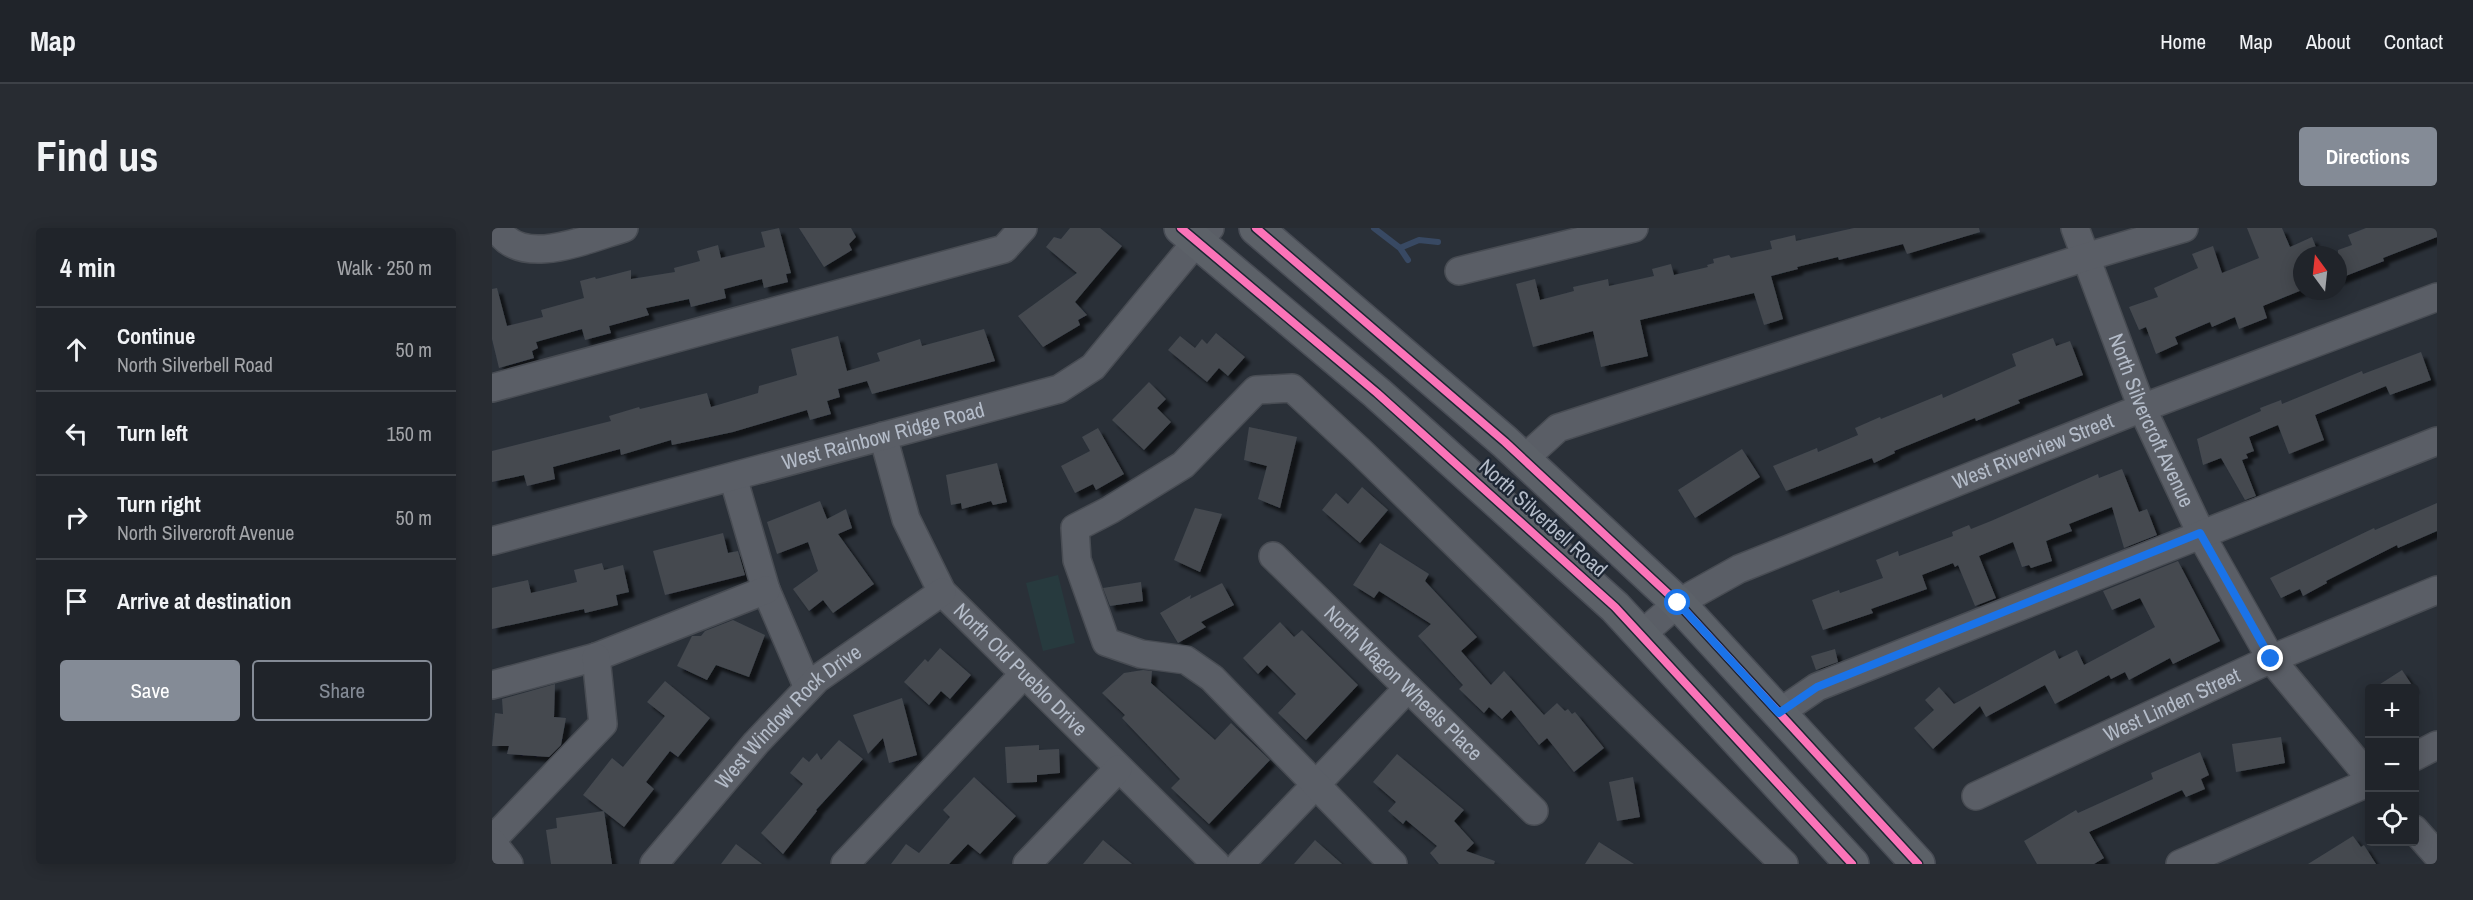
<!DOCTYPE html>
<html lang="en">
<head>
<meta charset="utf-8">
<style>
	:root { --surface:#20242a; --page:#282c32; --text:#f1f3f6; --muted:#a2a4a8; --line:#3d4147; --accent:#848b96 }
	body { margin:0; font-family:"Archivo Narrow",sans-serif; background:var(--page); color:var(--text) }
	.controls { position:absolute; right:18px; bottom:18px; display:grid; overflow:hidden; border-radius:6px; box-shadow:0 3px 15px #0003 }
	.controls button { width:54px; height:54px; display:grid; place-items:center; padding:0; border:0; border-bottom:2px solid var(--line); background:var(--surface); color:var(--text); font:30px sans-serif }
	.compass { position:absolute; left:1801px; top:18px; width:54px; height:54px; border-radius:50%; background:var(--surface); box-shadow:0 3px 15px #0003; rotate:345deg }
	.stop { position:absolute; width:18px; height:18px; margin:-14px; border:4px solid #1a73e8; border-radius:50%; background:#fff }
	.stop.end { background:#1a73e8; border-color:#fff; box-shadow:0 2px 6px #0008 }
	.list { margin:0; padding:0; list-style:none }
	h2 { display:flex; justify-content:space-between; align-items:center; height:78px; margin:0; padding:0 24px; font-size:26px }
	h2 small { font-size:20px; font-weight:400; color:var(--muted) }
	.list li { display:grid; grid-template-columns:39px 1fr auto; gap:18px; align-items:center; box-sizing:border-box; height:84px; padding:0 24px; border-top:2px solid var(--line) }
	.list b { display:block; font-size:22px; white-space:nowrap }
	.list p { margin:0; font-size:20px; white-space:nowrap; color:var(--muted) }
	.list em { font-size:20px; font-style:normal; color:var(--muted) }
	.actions { display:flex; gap:12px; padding:18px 24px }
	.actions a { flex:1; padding:14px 0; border:2px solid var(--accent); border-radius:6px; text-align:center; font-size:21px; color:var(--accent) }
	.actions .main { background:var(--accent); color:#fff }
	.icon { flex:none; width:33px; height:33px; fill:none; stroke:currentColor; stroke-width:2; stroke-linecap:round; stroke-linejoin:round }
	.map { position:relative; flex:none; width:1945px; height:636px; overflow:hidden; border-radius:6px }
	header { display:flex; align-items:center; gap:36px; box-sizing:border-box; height:84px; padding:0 30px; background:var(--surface); border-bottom:2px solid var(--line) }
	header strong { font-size:28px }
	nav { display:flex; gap:33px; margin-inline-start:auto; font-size:21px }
	.intro { display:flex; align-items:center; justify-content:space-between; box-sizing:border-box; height:144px; padding:0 36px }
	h1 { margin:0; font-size:42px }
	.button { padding:15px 27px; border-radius:6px; background:var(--accent); color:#fff; font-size:21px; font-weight:700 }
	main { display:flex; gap:36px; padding:0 36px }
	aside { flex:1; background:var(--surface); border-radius:6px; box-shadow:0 3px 15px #0003 }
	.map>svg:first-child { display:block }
	.green { fill:#273a3e }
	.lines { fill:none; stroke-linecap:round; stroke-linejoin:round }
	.stream { stroke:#384963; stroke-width:6 }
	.building { fill:#444950; filter:url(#shadow) }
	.minor-casing { stroke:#484c53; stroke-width:30 }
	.major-casing { stroke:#484c55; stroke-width:36 }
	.minor { stroke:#5a5e66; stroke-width:27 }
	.major { stroke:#5c6168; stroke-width:33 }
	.cycleway-casing { stroke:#1d2633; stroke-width:11 }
	.cycleway { stroke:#fb73b8; stroke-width:8 }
	.route { stroke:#1a73e8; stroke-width:8 }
	.labels { text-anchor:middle; stroke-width:4.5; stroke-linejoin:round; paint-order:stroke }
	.street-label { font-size:21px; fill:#b4bcc9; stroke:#1d2633 }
</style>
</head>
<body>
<header>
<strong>Map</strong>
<nav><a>Home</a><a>Map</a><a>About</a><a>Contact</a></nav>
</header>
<div class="intro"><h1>Find us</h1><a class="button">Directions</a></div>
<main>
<aside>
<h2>4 min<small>Walk · 250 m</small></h2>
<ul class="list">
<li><svg class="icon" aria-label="ahead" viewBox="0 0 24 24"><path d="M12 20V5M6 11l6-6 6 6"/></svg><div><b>Continue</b><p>North Silverbell Road</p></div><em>50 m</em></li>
<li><svg class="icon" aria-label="left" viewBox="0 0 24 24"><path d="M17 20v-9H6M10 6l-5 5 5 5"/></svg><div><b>Turn left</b></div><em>150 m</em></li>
<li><svg class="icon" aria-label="right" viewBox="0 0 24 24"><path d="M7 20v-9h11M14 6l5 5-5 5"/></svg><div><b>Turn right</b><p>North Silvercroft Avenue</p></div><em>50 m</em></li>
<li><svg class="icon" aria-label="arrive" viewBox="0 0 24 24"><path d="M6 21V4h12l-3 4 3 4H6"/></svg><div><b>Arrive at destination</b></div></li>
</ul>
<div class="actions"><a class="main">Save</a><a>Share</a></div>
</aside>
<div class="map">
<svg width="1945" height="636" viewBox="0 0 1945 636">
	<defs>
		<filter id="shadow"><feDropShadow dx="5.5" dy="5.5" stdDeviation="1.5" flood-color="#0009"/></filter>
	</defs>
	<rect width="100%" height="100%" fill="#2a3038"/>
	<path class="green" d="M566,347L583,415L551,423L534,355Z"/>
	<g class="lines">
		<path class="stream" d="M882,0L908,20L916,32
			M908,20L927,12L946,14"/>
	</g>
	<path class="building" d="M287,0L299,45L294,46L296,54L272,60L270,51L232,61L234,70L199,79L197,71L154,80L157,87L117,98L119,105L93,112L90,101L44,114L46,120L40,123L42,130L7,140L0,111V61L5,60L15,98L51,89L49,82L92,70L88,53L103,49L104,51L139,42V51L183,44L182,40L208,33L205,23L226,17L229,30L273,19L269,4Z
		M307,0H359L364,9L357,16L360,22L332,39Z
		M578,0H608L630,18L583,74L595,87L586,92L588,97L551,119L526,88L585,45L554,19L562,9L569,11Z
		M1362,0H1487L1488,4L1415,26L1411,16L1347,32L1346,29L1305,39L1306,41L1279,48L1291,91L1272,97L1262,65L1148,92L1156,128L1109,139L1101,103L1041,119L1024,56L1043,51L1048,72L1082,63L1081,59L1116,51L1117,58L1162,48L1160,41L1179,36L1182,47L1216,39L1215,37L1222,35L1221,31L1237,27L1239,30L1280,21L1278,13L1303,7L1304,13Z
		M1755,0H1790L1798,19L1820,9L1827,27H1810V62L1771,78L1775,90L1747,101L1743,89L1720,99L1718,94L1683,109L1686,116L1664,126L1654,99L1647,102L1637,79L1666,69L1662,60L1706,40L1700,26L1721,18L1730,45L1767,30Z
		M1874,0H1945V9L1891,30L1892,33L1846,51V22L1860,17L1856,7Z
		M492,101L503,133L380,166L375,153L346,161L348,169L335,173L339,186L318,192L315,182L241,204L180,217L179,212L129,227L128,221L61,239L63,251L35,258L32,247L0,254V223L119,193L117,188L147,179L148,181L215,165L219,179L266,165L267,158L305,147L299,121L346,108L355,143L388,133L385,125L428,111L430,118Z
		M724,105L753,129L736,148L727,140L715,154L676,122L688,108L703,120L710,111L715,116Z
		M1561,110L1564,118L1578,113L1591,147L1526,172L1528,175L1484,193L1483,190L1402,223L1403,225L1382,235L1380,230L1294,263L1281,238L1325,220L1326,224L1366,207L1363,200L1388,189L1389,191L1450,166L1451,170L1524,138L1520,126Z
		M1929,124L1939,152L1898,167L1894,158L1823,187L1832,212L1797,226L1786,197L1757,209L1762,223L1754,226L1756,230L1750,232L1764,268L1753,272L1729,230L1711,237L1705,211L1769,183L1768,180L1789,172L1790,176L1870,143L1871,146Z
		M657,154L674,171L665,180L679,194L652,222L620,192Z
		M757,199L805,209L788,280L766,271L775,238L752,232Z
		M606,200L632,246L604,262L601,256L583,265L569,238L598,223L590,209Z
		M1250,221L1268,249L1203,290L1186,262Z
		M505,235L515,274L501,277L499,273L470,281L469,275L459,277L454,247Z
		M1630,241L1647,284L1655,281L1665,307L1632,320L1620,279L1577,296L1580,303L1554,313L1560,333L1539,340L1537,337L1530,339L1521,314L1487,328L1504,370L1483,378L1466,337L1463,339L1461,335L1430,347L1435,361L1379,381L1381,385L1331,402L1320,372L1347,362L1348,365L1391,350L1384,332L1406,323L1407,328L1461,308L1460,304L1477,297L1479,301L1499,293L1606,246L1607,250Z
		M870,259L896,282L868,315L830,282L844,265L856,276Z
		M328,273L335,291L354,281L360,300L346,306L382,356L341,385L331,372L317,383L301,361L326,343L316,314L285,326L275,294Z
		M1945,275V303L1906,320L1905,317L1834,353L1835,355L1811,368L1808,361L1789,370L1778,350L1882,300L1883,302Z
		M703,280L730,286L708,344L682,332Z
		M231,305L236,325L246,323L253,347L173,367L161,323Z
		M888,315L937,346L933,353L985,409L969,423L999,457L1012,443L1052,487L1065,475L1073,483L1076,481L1080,486L1083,484L1112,520L1082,544L1055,510L1047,517L1019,482L1010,491L997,479L992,485L967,461L971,457L926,408L939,396L887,363L882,370L861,357Z
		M1686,333L1728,413L1681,436L1678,430L1637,452L1633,444L1619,451L1617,447L1563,476L1553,457L1494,489L1488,478L1441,521L1422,500L1442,482L1433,472L1447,459L1462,476L1563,422L1567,431L1585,422L1592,437L1663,399L1648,370L1620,382L1611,363Z
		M110,335L112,342L131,337L137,364L124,367L126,377L93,385L92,381L0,401V360L36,352L39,365L85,354L82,342Z
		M649,354L651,373L618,378L611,360Z
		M730,355L742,377L709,394L714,399L686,415L668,385L699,367L698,371Z
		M241,392L273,407L257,449L224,437L215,452L185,438L200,408H209L213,403Z
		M788,394L802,409L810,402L866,457L814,512L786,485L804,466L775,437L766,446L751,430Z
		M448,420L479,447L458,471L449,463L437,477L412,454L433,431L436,434Z
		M1343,421L1346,434L1324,442L1319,428Z
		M651,442L660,443L659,455L723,512L739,495L778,532L717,596L679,560L688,551L630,490L633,487L610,465L632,445Z
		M1910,442L1922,460H1882Z
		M173,453L218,490L186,529L178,523L154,554L162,561L132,599L91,567L120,530L131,539L173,488L155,474Z
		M63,456L62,489L74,490L69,517L57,529L15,526L17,518H0L3,485L11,486L10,471Z
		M410,470L425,527L397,535L391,510L376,526L361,487Z
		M1789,509L1793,535L1744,544L1740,516Z
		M347,512L371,531L324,582L325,583L291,626L269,605L311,556L298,545L311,529L317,534L325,525L329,532Z
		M547,517V522L567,521L568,545L545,547V554L515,555L513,519Z
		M1708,524L1717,547L1709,551L1713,561L1694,569L1690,562L1597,604L1612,630L1602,636H1545L1532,613L1584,582L1586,585L1661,551L1659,545Z
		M905,526L972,582L962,593L982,615L974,623L1003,633L1002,636H947L938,625L945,618L914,592L911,596L896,583L904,574L881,554Z
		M482,549L524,588L488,626L476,616L457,636H399L414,616L427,625L458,589L451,582Z
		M1141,549L1148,589L1125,593L1117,554Z
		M112,583L120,636H59L54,602L65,600L64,590Z
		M1861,608L1869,619L1872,617L1884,636H1816Z
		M611,612L640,636H591Z
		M823,612L850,636H802Z
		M1107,614L1142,636H1093Z
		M244,616L270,636H229Z"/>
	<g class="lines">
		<g class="minor-casing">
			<g id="minor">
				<path d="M5,0C28,42 97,10 132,0"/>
				<path id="s1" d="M1583,0L1650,180L1713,314L1779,431L1878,550"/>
				<path d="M967,43L1142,0"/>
				<path d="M0,160L512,21L531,0"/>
				<path id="s2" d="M391,208L414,291L450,364L724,636"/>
				<path d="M1032,231L1066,200L1594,29L1692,0"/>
				<path d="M241,249L274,362L316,460"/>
				<path id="s3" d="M0,313L567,161L601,139L704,14L718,0"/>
				<path id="s4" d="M781,328L1042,583"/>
				<path id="s5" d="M1150,406L1186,375L1247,341L1650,180L1945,69"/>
				<path d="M0,457L104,429L274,362"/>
				<path d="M1287,485L1325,459L1945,213"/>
				<path d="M1922,529L1945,517"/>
				<path id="s6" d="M1484,568L1779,431L1945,362"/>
				<path d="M1922,601L1945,627"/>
				<path d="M0,612L111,496L104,429"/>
				<path d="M0,614L17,636"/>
				<path id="s7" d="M162,636L264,515L325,451L450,364"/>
				<path d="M353,636L532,446"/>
				<path d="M535,636L626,541"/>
				<path d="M748,636L916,460"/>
				<path d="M901,636L720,450L694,432L649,426L614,414L585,332L583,300L618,282L691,237L764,162L800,160L869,224L1292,636"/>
				<path d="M1688,636L1878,554"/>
			</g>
		</g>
		<g class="major-casing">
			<path id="major" d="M689,0L885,165L1123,379L1360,636
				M764,0L1013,214L1186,375L1426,636"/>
		</g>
		<use href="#minor" class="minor"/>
		<use href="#major" class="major"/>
		<g class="cycleway-casing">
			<path id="cycleway" d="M689,0L885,165L1123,379L1360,636
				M764,0L1013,214L1186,375L1426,636"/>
		</g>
		<use href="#cycleway" class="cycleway"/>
	</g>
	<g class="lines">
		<path class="route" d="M1186,375L1287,485L1325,459L1708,305L1779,431"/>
	</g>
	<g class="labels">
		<g class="street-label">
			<text dy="7" stroke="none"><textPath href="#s1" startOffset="207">North Silvercroft Avenue</textPath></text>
			<text dy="7" stroke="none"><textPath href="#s3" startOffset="405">West Rainbow Ridge Road</textPath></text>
			<text dy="7" stroke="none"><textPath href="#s5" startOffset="434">West Riverview Street</textPath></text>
			<text transform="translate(1051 290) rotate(42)" y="7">North Silverbell Road</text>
			<text dy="7" stroke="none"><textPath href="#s2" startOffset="278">North Old Pueblo Drive</textPath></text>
			<text dy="7" stroke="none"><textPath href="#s4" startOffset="182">North Wagon Wheels Place</textPath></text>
			<text dy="7" stroke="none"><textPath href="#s6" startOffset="216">West Linden Street</textPath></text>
			<text dy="7" stroke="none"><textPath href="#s7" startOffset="200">West Window Rock Drive</textPath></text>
		</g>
	</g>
</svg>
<div class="controls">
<button>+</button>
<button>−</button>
<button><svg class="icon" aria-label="locate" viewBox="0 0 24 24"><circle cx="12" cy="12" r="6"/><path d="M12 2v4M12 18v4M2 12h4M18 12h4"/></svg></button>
</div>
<svg class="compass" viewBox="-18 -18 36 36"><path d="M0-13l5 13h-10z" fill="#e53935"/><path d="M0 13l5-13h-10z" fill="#a2a4a8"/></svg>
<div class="stop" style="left:1186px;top:375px"></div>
<div class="stop end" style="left:1779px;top:431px"></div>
</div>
</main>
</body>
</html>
